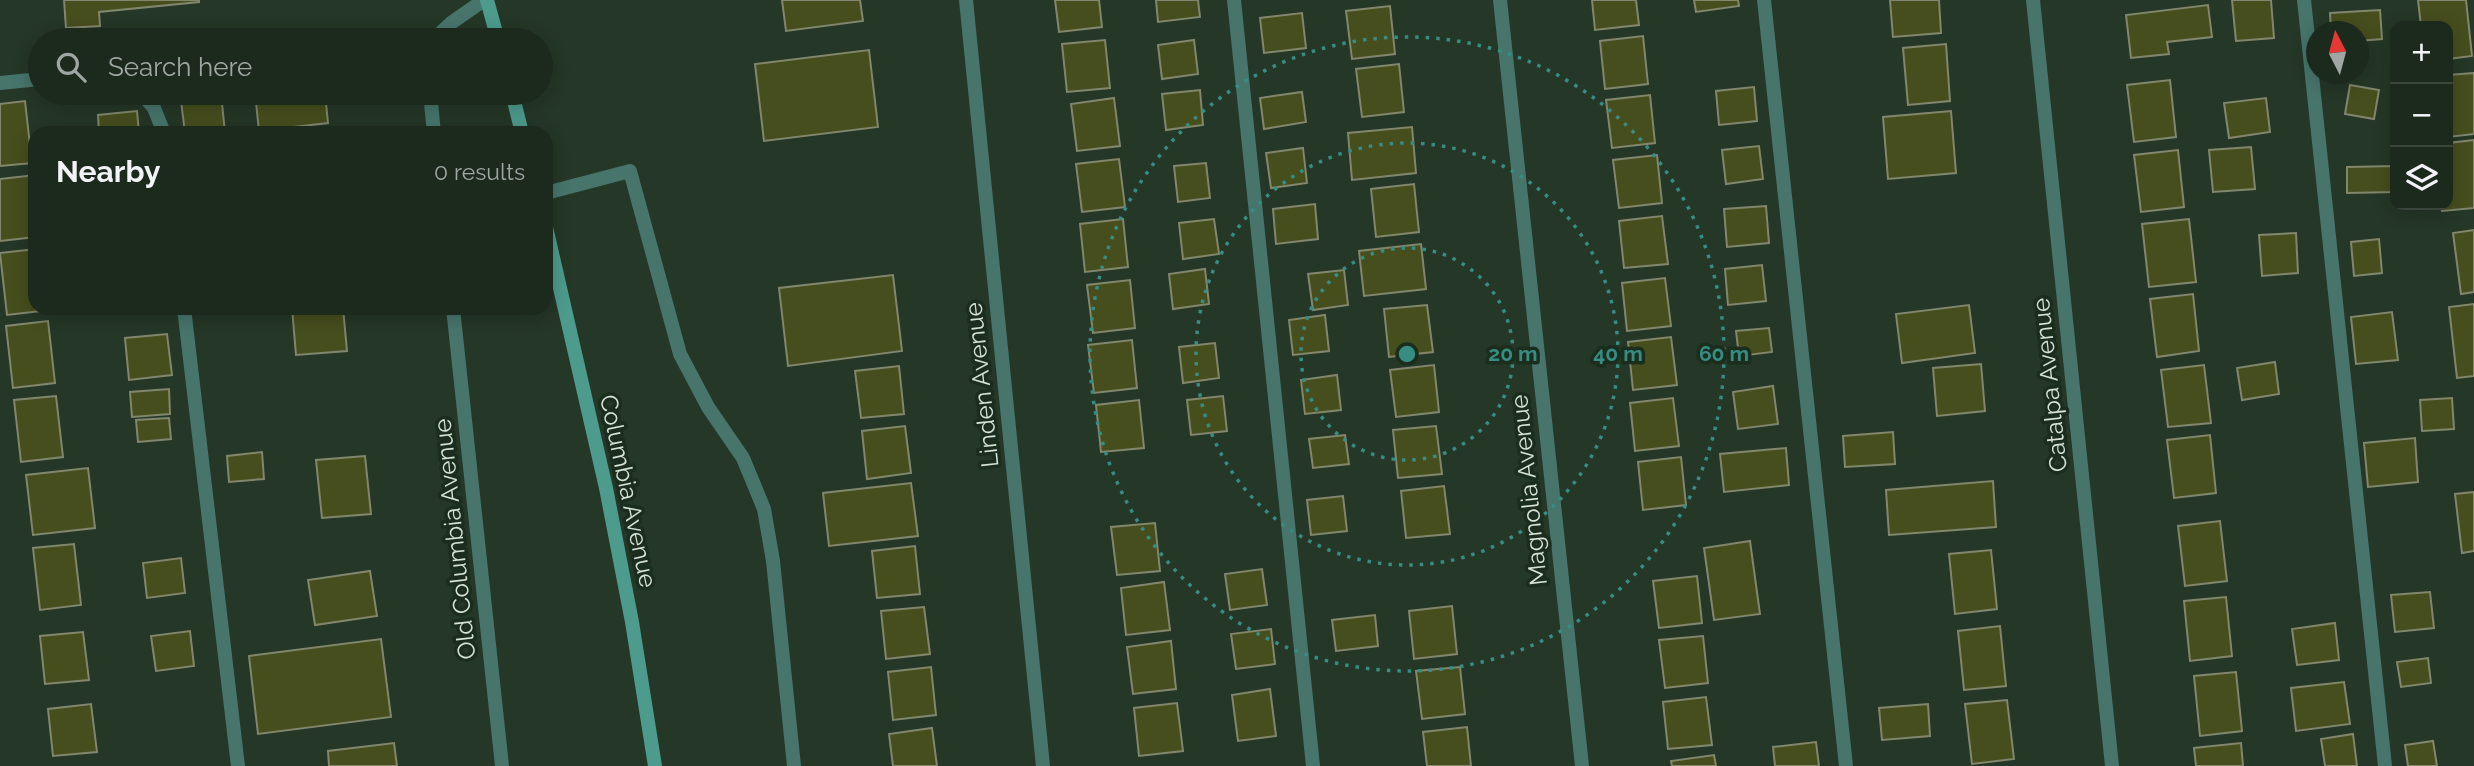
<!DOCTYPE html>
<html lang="en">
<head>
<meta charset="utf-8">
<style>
	:root { --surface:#1c291d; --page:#29352a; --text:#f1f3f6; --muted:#a0a6a4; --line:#3a453b }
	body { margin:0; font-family:Raleway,sans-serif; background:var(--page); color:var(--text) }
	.controls { position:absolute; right:21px; top:21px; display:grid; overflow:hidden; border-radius:14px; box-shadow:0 4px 18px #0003 }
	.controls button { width:63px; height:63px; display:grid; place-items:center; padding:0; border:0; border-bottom:2px solid var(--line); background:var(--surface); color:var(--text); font:35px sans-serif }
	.compass { position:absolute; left:2306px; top:21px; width:63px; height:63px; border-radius:50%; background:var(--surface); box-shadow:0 4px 18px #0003; rotate:354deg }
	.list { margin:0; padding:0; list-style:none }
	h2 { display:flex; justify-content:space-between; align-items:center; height:91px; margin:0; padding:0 28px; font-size:30px }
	h2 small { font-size:23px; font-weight:400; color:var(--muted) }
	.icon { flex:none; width:38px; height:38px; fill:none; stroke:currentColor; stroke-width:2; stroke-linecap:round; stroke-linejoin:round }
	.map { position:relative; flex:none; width:2474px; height:766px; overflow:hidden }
	.search { position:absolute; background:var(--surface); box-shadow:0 4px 18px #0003; left:28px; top:28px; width:525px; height:77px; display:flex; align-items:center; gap:18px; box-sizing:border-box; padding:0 24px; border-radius:38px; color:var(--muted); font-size:26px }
	.panel { position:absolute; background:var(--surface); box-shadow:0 4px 18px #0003; left:28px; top:126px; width:525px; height:189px; border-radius:21px }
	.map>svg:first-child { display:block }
	.building { fill:#474e1d; stroke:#81866d; stroke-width:2 }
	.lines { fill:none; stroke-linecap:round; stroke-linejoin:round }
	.lane { stroke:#47756c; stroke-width:14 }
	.street { stroke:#47756c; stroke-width:14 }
	.secondary { stroke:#4d9b8d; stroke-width:14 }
	.ring { fill:none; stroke:#378c83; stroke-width:3.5; stroke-dasharray:3.5 7 }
	.labels { text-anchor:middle; stroke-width:7; stroke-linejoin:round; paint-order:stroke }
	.street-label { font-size:24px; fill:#d6e2d7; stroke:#1b2d1d }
	.centre { fill:#378c83; stroke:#1b2d1d; stroke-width:3.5 }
	.ring-label { font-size:21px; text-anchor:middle; font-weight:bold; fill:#378c83; stroke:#1b2d1d; stroke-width:7; stroke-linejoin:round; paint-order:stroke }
</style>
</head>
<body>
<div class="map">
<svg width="2474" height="766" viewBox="0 0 2474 766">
	<rect width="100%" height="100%" fill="#253727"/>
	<path class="building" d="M64,0H199V2L99,12L100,26L66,28Z
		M782,0H860L863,21L786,31Z
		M1055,0H1099L1102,27L1059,32Z
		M1156,0H1198L1200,17L1158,22Z
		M1592,0H1636L1639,25L1595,30Z
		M1694,0H1738L1739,6L1696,12Z
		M1890,0H1939L1941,33L1893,37Z
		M2232,0H2271L2274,38L2236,41Z
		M2418,0H2466L2472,56L2448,59V26H2421Z
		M2208,5L2212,37L2167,42L2169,54L2131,58L2126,15Z
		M1390,6L1395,54L1352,59L1346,11Z
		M2380,10L2382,39L2358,41V32H2331L2330,13Z
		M1302,13L1306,48L1264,53L1260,18Z
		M1643,36L1648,84L1605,89L1600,41Z
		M1105,40L1110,88L1067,92L1062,44Z
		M1194,40L1198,74L1162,79L1158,45Z
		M1946,44L1950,101L1908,105L1903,48Z
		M869,50L878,127L764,141L755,64Z
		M1399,64L1404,112L1362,117L1356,69Z
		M2474,73V134L2448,137V75Z
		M2170,80L2176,137L2134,142L2127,85Z
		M2350,85L2379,90L2374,119L2345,114Z
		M1754,87L1757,121L1719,125L1716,91Z
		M1200,90L1203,125L1166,130L1162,94Z
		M1302,92L1306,122L1264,129L1260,98Z
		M180,93H221L225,133H185Z
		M255,93H325L328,123L259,131Z
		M1650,95L1655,143L1612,148L1606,100Z
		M1114,98L1120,146L1077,151L1071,104Z
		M2266,98L2270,132L2229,138L2224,103Z
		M25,101L32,163L0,166V104Z
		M137,111L139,133H99L98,115Z
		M1951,111L1956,173L1888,179L1883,117Z
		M1412,127L1416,173L1352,180L1348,133Z
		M2474,140V208L2442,211L2441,205H2448V143Z
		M1759,146L1763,179L1726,184L1722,150Z
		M2251,147L2255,189L2213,192L2209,150Z
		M1303,148L1307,183L1271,188L1266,153Z
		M2178,150L2184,207L2141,212L2134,155Z
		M1657,155L1662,203L1619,208L1613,160Z
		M1119,159L1125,207L1082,212L1076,164Z
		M1206,163L1210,198L1178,202L1174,166Z
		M2395,166V192L2347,193V167Z
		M35,175V237L0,241V179Z
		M1414,184L1419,232L1376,237L1371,189Z
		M1315,204L1318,239L1276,244L1273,209Z
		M1766,206L1769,243L1727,247L1724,209Z
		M1662,216L1668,264L1624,268L1619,221Z
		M1123,219L1128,267L1085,272L1080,224Z
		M1214,219L1219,254L1183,259L1179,223Z
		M2189,219L2196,282L2149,287L2142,224Z
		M2474,230V292L2461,294L2453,233Z
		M2296,233L2298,273L2262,276L2259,235Z
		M2379,239L2382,273L2354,276L2351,242Z
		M1421,244L1426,289L1364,296L1359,251Z
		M35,249V308H49V310L7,315L0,253Z
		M1762,265L1766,301L1728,305L1725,269Z
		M1205,269L1209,304L1173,309L1169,274Z
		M1344,270L1348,305L1313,310L1308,274Z
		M893,275L902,351L788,366L779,288Z
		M1665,278L1671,326L1627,331L1622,283Z
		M1130,280L1135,328L1093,333L1087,285Z
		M2193,294L2199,351L2157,357L2150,299Z
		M2474,304V376L2457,378L2449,307Z
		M1427,305L1433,352L1389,357L1384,309Z
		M1969,305L1975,353L1902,363L1896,314Z
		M292,308H343L347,351L296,355Z
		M2392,312L2398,360L2356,364L2351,317Z
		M1325,315L1329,351L1293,355L1289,320Z
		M48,321L55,383L13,388L6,326Z
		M1769,328L1772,352L1739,356L1736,331Z
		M167,334L172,375L129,380L125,338Z
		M1671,337L1677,385L1633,390L1628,342Z
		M1132,340L1137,388L1094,393L1088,345Z
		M1215,343L1219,378L1183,383L1179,347Z
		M2275,362L2279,394L2242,400L2237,368Z
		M1981,364L1985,411L1937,416L1933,368Z
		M1434,365L1439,412L1396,417L1390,370Z
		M2204,365L2211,423L2168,427L2161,370Z
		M899,366L904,414L861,418L855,371Z
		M1337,375L1341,410L1305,414L1301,380Z
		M1773,386L1778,424L1738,429L1733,392Z
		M169,389L170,414L132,417L130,392Z
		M56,396L63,457L21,462L14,400Z
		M1223,396L1227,431L1191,435L1187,400Z
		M1673,398L1679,446L1635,451L1630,403Z
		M2452,398L2454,429L2422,431L2420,400Z
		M1139,400L1144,448L1101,452L1096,405Z
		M169,418L171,439L138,442L136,420Z
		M905,426L911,473L867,479L862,431Z
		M1436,426L1442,474L1398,478L1393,430Z
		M1893,432L1895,464L1845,467L1843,436Z
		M1345,435L1349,464L1313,468L1309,439Z
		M2210,435L2216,493L2174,498L2167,440Z
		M2415,438L2418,482L2368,487L2364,443Z
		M1786,448L1789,485L1724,492L1720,454Z
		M262,452L264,479L229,482L227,456Z
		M365,456L371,514L322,518L316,460Z
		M1681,457L1686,505L1643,510L1638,462Z
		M88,468L95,528L33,535L26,475Z
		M1993,481L1996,527L1889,535L1886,490Z
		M911,483L918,536L829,546L823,493Z
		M1444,486L1450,534L1406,538L1401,491Z
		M2474,492V551L2462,553L2455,494Z
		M1343,496L1347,531L1311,535L1307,500Z
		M2220,521L2227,581L2185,586L2178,526Z
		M1155,523L1160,571L1117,575L1111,527Z
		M1750,541L1760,614L1714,620L1704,548Z
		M74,544L81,605L40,610L33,548Z
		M915,546L920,594L877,598L872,551Z
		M1991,550L1997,609L1955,614L1949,554Z
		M181,558L185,593L147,598L143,563Z
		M1262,569L1267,605L1230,610L1225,574Z
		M370,571L377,616L315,625L308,580Z
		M1697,576L1702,623L1659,628L1653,581Z
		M1164,582L1170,630L1126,635L1121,588Z
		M2430,592L2434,628L2395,632L2391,595Z
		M2226,597L2232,656L2190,661L2184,601Z
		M1452,606L1457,654L1414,659L1409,611Z
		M924,607L930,654L886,659L881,611Z
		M1375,615L1378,646L1336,651L1332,620Z
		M2335,623L2339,660L2297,665L2292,629Z
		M2000,626L2006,686L1964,690L1958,631Z
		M1271,629L1275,664L1236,669L1231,634Z
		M190,631L194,666L156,671L151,636Z
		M83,632L89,680L45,684L40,636Z
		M1703,636L1708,683L1665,688L1659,640Z
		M381,639L391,717L258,734L249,656Z
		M1171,641L1176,689L1133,694L1127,647Z
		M2428,658L2431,683L2401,687L2397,662Z
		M931,667L936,715L893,720L888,672Z
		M1460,667L1465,714L1422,719L1416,671Z
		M2236,672L2242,731L2200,736L2194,676Z
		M2344,682L2350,724L2296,731L2291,688Z
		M1270,689L1276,736L1238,741L1232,695Z
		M1706,697L1712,745L1668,749L1663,702Z
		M2007,700L2014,759L1972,764L1965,704Z
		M1177,703L1183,751L1139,756L1134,708Z
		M91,704L97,752L53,756L48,709Z
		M1928,704L1930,736L1882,740L1879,708Z
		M1467,727L1471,766H1427L1423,732Z
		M932,728L937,766H893L889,734Z
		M2353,734L2357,766H2325L2321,739Z
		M2433,741L2437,766H2408L2405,745Z
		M1816,742L1819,766H1775L1773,747Z
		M394,743L397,766H329L328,751Z
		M2241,743L2243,766H2196L2194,748Z
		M1714,755L1716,766H1672L1671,761Z"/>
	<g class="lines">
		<path class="lane" d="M1234,0L1313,766
			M1764,0L1846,766
			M2304,0L2385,766
			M0,83L40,79
			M141,93L154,108L164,133
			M546,193L630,171L680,354L708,407L743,458L764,509L773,561L794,766
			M184,308L238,766"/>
		<path class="street" d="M966,0L1043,766
			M1500,0L1582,766
			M2033,0L2112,766
			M433,40L451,23L484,0
			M430,93L434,133
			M453,308L502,766"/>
		<path class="secondary" d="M487,0L498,40
			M512,93L522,133
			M546,227L606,488L632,622L655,766"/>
	</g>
	<g class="ring">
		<circle cx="1407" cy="354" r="106"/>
		<circle cx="1407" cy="354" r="211"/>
		<circle cx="1407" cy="354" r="317"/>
	</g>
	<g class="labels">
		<g class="street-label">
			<text transform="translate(982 385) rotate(-96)" y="8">Linden Avenue</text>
			<text transform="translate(2050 385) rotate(-96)" y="8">Catalpa Avenue</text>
			<text transform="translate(1529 490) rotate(-96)" y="8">Magnolia Avenue</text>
			<text transform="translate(628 491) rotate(78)" y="8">Columbia Avenue</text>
			<text transform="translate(455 539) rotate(-96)" y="8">Old Columbia Avenue</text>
		</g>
	</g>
	<circle cx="1407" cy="354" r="10" class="centre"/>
	<g class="ring-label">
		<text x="1513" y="361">20 m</text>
		<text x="1618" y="361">40 m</text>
		<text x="1724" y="361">60 m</text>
	</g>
</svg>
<div class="controls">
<button>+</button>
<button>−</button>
<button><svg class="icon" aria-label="layers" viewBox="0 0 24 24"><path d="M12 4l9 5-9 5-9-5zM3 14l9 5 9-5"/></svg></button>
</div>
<svg class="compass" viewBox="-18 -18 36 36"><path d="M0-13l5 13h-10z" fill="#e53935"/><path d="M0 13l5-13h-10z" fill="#a0a6a4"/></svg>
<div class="search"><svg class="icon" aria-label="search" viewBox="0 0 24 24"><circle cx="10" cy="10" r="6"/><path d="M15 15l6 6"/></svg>Search here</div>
<section class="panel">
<h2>Nearby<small>0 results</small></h2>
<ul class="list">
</ul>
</section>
</div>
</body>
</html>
